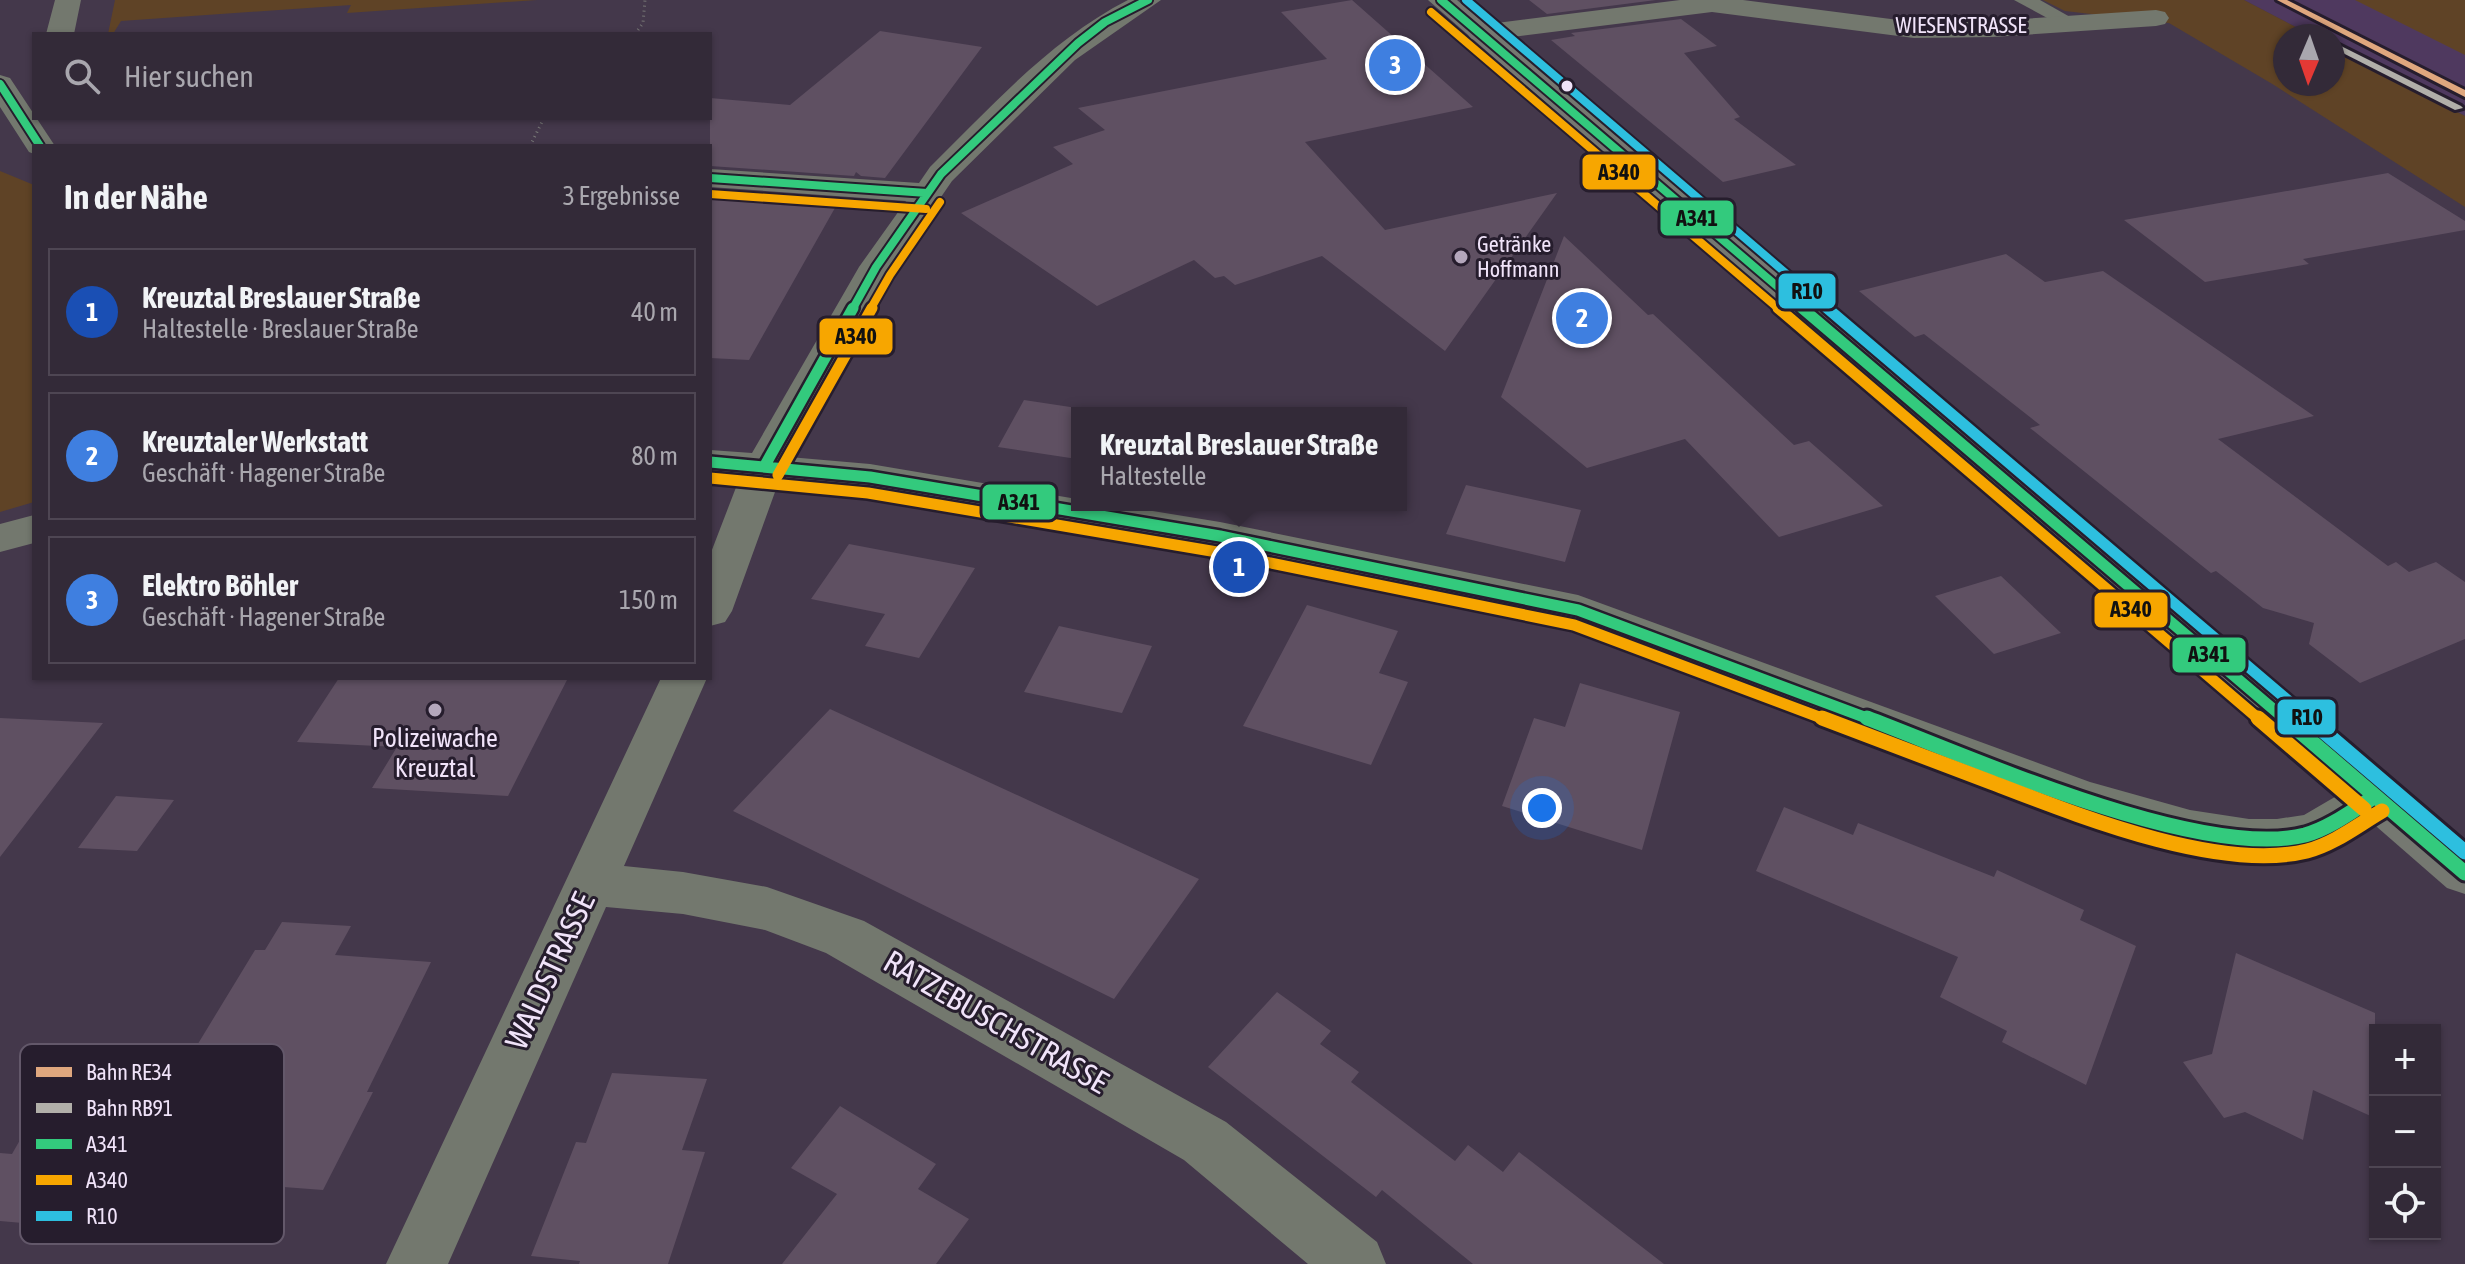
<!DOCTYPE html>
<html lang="de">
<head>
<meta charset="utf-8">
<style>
	:root { --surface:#332a38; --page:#3e3643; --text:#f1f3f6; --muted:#a9a7ae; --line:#4e4653; --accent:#ea580c }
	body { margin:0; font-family:"Asap Condensed",sans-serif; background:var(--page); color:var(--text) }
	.controls { position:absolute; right:24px; bottom:24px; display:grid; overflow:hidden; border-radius:0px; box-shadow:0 2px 6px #0004 }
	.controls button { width:72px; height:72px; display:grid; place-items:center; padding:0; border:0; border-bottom:2px solid var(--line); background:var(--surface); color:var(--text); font:40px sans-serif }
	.compass { position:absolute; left:2273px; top:24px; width:72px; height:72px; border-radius:50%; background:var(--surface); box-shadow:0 2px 6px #0004; rotate:182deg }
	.you { position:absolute; left:1542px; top:808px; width:28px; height:28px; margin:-20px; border:6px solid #fff; border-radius:50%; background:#1a73e8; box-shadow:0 0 0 12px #1a73e833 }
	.badge { display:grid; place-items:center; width:52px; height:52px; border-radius:50%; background:var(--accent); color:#fff; font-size:26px; font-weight:700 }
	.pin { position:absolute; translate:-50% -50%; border:4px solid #fff; box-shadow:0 2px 8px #0006 }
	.popup { position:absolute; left:1071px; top:407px; width:336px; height:104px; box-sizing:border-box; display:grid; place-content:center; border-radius:0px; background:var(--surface); filter:drop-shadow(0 2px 6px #0005); font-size:26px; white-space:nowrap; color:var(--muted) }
	.popup b { font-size:30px; color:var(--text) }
	.popup::after { content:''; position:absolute; left:50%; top:100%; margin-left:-16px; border:16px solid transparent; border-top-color:var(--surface) }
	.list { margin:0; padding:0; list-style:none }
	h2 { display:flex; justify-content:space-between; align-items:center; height:104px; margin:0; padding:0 32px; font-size:34px }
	h2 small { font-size:26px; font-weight:400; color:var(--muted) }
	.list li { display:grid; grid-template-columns:52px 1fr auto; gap:24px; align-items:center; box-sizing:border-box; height:128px; margin:0 16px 16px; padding:0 16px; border:2px solid var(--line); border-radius:0px }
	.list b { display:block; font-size:30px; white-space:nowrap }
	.list p { margin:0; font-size:26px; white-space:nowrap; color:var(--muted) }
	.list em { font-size:26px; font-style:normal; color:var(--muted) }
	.icon { flex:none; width:44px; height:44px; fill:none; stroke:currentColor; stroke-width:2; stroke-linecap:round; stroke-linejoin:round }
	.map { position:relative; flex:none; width:2465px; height:1264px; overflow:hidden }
	.search { position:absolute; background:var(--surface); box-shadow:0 2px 6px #0004; left:32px; top:32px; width:680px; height:88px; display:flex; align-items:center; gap:20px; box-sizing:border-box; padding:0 28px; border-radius:0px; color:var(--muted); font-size:30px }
	.panel { position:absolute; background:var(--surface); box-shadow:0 2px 6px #0004; left:32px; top:144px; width:680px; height:536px; border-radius:0px }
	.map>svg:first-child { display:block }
	.built { fill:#4f395f }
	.green { fill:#5f4326 }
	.building { fill:#5f5062 }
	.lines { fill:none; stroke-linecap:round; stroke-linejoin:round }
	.path { stroke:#767675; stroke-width:3; stroke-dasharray:1 4; stroke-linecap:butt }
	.service { fill:#73786e; fill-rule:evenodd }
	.minor { fill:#73786e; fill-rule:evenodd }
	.primary { fill:#757871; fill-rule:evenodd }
	.bus-1-far2-casing { stroke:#261d2d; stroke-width:12 }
	.bus-1-far1-casing { stroke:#261d2d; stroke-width:16 }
	.bus-1-casing { stroke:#261d2d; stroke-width:21 }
	.bus-2-far2-casing { stroke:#261d2d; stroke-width:12 }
	.bus-2-far1-casing { stroke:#261d2d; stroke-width:16 }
	.bus-2-casing { stroke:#261d2d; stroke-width:21 }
	.bus-3-far2-casing { stroke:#261d2d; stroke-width:12 }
	.bus-3-far1-casing { stroke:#261d2d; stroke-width:16 }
	.bus-3-casing { stroke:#261d2d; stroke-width:21 }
	.bus-1-far2 { stroke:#33ca7d; stroke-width:8 }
	.bus-1-far1 { stroke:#33ca7d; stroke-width:11 }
	.bus-1 { stroke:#33ca7d; stroke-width:15 }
	.bus-2-far2 { stroke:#f7a600; stroke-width:8 }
	.bus-2-far1 { stroke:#f7a600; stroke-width:11 }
	.bus-2 { stroke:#f7a600; stroke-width:15 }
	.bus-3-far2 { stroke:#2dbfdf; stroke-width:8 }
	.bus-3-far1 { stroke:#2dbfdf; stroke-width:11 }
	.bus-3 { stroke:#2dbfdf; stroke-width:15 }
	.rail-1-casing { stroke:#261d2d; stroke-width:6 }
	.rail-2-casing { stroke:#261d2d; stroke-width:6 }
	.rail-1 { fill:#dfa77e; fill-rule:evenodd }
	.rail-2 { fill:#b1afa9; fill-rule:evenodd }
	.bus-dot { fill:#f0e3f9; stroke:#261d2d; stroke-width:3 }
	.poi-dot { fill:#b4a7bc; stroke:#261d2d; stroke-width:3 }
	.labels { text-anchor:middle; stroke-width:6; stroke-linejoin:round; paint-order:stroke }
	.far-street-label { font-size:22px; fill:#f0e3f9; stroke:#261d2d }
	.far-poi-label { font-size:22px; fill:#f0e3f9; stroke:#261d2d; text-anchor:start }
	.poi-label { font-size:26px; fill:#f0e3f9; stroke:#261d2d }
	.near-street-label { font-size:32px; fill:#f0e3f9; stroke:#261d2d }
	.key { fill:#261d2d; stroke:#63586a; stroke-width:2 }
	.key-label { font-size:22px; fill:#f0e3f9 }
	.line-badge { stroke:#261d2d; stroke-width:3 }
	.pale-badge-label { font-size:22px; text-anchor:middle; font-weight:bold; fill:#111 }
</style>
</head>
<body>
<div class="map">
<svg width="2465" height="1264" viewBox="0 0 2465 1264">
	<rect width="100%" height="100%" fill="#44384b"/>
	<path class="built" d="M2244,0H2358L2465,53V116L2333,47V36H2313Z"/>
	<path class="green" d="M115,0H537L347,13L351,5L121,21L113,34H108Z
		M2043,0H2244L2313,36H2285V84H2333V47L2465,116V207L2274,85L2169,23L2065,11Z
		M2355,0H2465V55Z
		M0,171L34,185V502L0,512Z"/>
	<path class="building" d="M1352,0L1473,107L1305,142L1385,230L1557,193L1445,351L1322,256L1235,285L1224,276L1215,278L1194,260L1097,306L961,213L1073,164L1053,147L1105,130L1078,108L1327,59L1281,12Z
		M1529,0H1656L1547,14Z
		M1681,19L1717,46L1684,53L1740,117L1734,119L1796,165L1723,182L1551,40L1575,36L1571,33Z
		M880,31L982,47L885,178L861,176L856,172L854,176L710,166V98L790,105Z
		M2388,173L2465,221V230L2303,259L2309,264L2205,282L2124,220Z
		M710,190L840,199L749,360L710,358Z
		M1564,236L1648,315L1653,314L1794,445L1809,441L1883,506L1779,537L1685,439L1587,468L1501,397Z
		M2006,254L2045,282L2103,271L2314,416L2218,439L2388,566L2396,562L2409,572L2436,562L2465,582V639L2360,683L2309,644L2314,623L2263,608L2216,571L2211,573L2030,428L2040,425L1924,334L1915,337L1859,291Z
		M1024,400L1077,408V459L998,447Z
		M1466,485L1581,510L1565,562L1446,534Z
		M849,544L975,568L919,658L865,646L885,614L811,599Z
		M2001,576L2061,633L1994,654L1935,596Z
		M1307,605L1398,631L1379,673L1408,682L1371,765L1243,726Z
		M1059,626L1152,646L1122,713L1024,692Z
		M339,678H568L508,796L372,788L397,747L297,742Z
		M1580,683L1680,712L1642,850L1502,806L1534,718L1565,727Z
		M830,709L1030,801L1199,879L1114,999L733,811Z
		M0,718L103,723L0,857Z
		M116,796L174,800L137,851L78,848Z
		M1784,807L1853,835L1858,823L1994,877L1997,870L2084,910L2080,920L2136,946L2086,1085L2002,1042L2007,1031L1940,997L1958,957L1756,871Z
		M282,922L351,926L335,955L431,962L367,1092H373L323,1190L178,1179L147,1234L0,1221V1153L12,1154L20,1140L134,1149L255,950H265Z
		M2236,953L2375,1013V1118L2313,1090L2303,1140L2245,1112L2224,1118L2183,1062L2212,1054Z
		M1277,992L1331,1031L1320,1044L1359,1072L1351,1082L1455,1161L1468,1145L1503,1172L1519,1152L1664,1264H1473L1382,1190L1376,1197L1208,1067Z
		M612,1073L707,1079L682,1150L705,1152L668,1264H579L580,1261L531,1256L576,1142L586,1143Z
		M840,1106L936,1164L918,1189L969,1219L936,1264H782L837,1194L791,1168Z"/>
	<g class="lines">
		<path class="path" d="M635,34L643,23L645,0
			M530,146L544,118"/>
		<path class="service" d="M2014,0H2040L2079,22L2076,26H2062Z"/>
		<path class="minor" d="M55,0H81L74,34H46Z
			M1128,0H1161L1075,60L952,181L893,267L789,457L870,464L1077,499V505H1116L1220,522L1578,595L2090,782L2190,810L2249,819H2277L2304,815L2357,784L2374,778L2391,784L2398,797L2391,810L2357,832L2313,852L2277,859L2219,855L2160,842L2060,810L1570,623L1220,550L870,490L779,481L732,611L725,622L710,626V555L740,477L710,474V450L752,453L859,267L906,201L710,187V169L919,183L930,167C991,107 1050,40 1128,0Z
			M1680,0H1743L1914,22L1993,21L2156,10L2165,12L2169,18L2165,24L2156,26L1993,37L1914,38L1712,12L1481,41L1471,39L1467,33L1471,27L1481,25Z
			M0,75L10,78L55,146H34V154L29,152L0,107Z
			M34,515V543L0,552V524Z
			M661,678H707L624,866L683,872L767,887L864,921L1226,1122L1377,1242L1386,1264H1308L1184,1160L826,953L765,930L683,914L606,907L448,1264H386Z"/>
		<path class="primary" d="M1428,0H1457L2465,843V894L2447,888Z"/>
		<g class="bus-1-far2-casing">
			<path id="bus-1-far2" d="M1441,0L1805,310
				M0,84L40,146
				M710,178L927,193
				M852,310L876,267L941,174L1078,43L1105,22L1148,0"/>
		</g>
		<g class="bus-1-far1-casing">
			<path id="bus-1-far1" d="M1802,308L2286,720
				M710,462L870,477L1220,536L1578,610L1872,720
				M764,467L853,308"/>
		</g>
		<g class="bus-1-casing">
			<path id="bus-1" d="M1867,718C1970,757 2200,861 2305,835C2330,828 2352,811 2374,797
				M2284,718L2465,873"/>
		</g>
		<g class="bus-2-far2-casing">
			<path id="bus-2-far2" d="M1431,12L1780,310
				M710,194L926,209
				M870,310L890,275L940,202"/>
		</g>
		<g class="bus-2-far1-casing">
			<path id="bus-2-far1" d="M1778,308L2260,720
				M778,475L872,308
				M710,478L868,493L1217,552L1574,625L1827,720"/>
		</g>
		<g class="bus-2-casing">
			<path id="bus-2" d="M1822,718C1877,739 1933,760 1988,781C2072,813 2217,873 2307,851C2334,844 2358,825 2382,811
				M2258,718L2364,809"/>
		</g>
		<g class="bus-3-far2-casing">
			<path id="bus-3-far2" d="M1466,0L1829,310"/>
		</g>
		<g class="bus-3-far1-casing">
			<path id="bus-3-far1" d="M1827,308L2311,720"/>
		</g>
		<g class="bus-3-casing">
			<path id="bus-3" d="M2308,718L2465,852"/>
		</g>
		<use href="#bus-1-far2" class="bus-1-far2"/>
		<use href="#bus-1-far1" class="bus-1-far1"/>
		<use href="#bus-1" class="bus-1"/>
		<use href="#bus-2-far2" class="bus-2-far2"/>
		<use href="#bus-2-far1" class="bus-2-far1"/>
		<use href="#bus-2" class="bus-2"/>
		<use href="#bus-3-far2" class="bus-3-far2"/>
		<use href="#bus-3-far1" class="bus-3-far1"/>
		<use href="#bus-3" class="bus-3"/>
		<g class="rail-1-casing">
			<path id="rail-1" d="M2277,0H2287L2465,90V97Z"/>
		</g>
		<g class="rail-2-casing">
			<path id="rail-2" d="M2333,42L2461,106L2463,108L2455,110L2333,48Z"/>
		</g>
		<use href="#rail-1" class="rail-1"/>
		<use href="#rail-2" class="rail-2"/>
	</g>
	<circle class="bus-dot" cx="1567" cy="86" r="7"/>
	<g class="poi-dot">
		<circle cx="1461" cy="257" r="8"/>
		<circle cx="435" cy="710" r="8"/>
	</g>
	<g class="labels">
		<g class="far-street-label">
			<text x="1961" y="33">WIESENSTRASSE</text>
		</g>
		<g class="far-poi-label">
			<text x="1477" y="252">Getränke<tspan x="1477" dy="25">Hoffmann</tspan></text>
		</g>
		<g class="poi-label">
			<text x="435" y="747">Polizeiwache<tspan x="435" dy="30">Kreuztal</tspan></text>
		</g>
		<g class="near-street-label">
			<text transform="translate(550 971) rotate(-65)" y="11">WALDSTRASSE</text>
			<text transform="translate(996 1022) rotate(30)" y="11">RATZEBUSCHSTRASSE</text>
		</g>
	</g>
	<rect x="20" y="1044" width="264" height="200" rx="12" class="key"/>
	<rect x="36" y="1067" width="36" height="10" fill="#dfa77e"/>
	<rect x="36" y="1103" width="36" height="10" fill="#b1afa9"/>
	<rect x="36" y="1139" width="36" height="10" fill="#33ca7d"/>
	<rect x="36" y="1175" width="36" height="10" fill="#f7a600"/>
	<rect x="36" y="1211" width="36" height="10" fill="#2dbfdf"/>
	<g class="key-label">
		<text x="86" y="1080">Bahn RE34</text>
		<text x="86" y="1116">Bahn RB91</text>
		<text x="86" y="1152">A341</text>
		<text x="86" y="1188">A340</text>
		<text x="86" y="1224">R10</text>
	</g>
	<g class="line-badge">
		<rect x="1581" y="153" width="76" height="38" rx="8" fill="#f7a600"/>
		<rect x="1659" y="199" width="76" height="38" rx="8" fill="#33ca7d"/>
		<rect x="1777" y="272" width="60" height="38" rx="8" fill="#2dbfdf"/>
		<rect x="818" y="317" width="76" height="39" rx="8" fill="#f7a600"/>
		<rect x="981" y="483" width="76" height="38" rx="8" fill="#33ca7d"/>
		<rect x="2093" y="591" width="76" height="38" rx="8" fill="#f7a600"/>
		<rect x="2171" y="636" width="76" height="38" rx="8" fill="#33ca7d"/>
		<rect x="2276" y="698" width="61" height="38" rx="8" fill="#2dbfdf"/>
	</g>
	<g class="pale-badge-label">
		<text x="1619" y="180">A340</text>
		<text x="1697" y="226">A341</text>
		<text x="1807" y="299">R10</text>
		<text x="856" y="344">A340</text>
		<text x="1019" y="510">A341</text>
		<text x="2131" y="617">A340</text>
		<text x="2209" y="662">A341</text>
		<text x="2307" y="725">R10</text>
	</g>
</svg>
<div class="controls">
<button>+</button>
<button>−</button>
<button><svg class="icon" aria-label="locate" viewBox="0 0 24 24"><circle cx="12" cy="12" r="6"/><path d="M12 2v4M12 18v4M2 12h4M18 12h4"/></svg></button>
</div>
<svg class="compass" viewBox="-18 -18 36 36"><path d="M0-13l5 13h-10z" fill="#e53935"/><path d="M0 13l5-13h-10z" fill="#a9a7ae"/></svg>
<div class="you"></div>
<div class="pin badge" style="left:1239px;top:567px;background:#1a4fb4">1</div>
<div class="popup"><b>Kreuztal Breslauer Straße</b>Haltestelle</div>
<div class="pin badge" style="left:1582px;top:318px;background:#3f7fe0">2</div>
<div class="pin badge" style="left:1395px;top:65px;background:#3f7fe0">3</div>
<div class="search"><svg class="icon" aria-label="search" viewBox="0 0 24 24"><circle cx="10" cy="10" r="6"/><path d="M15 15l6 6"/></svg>Hier suchen</div>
<section class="panel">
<h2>In der Nähe<small>3 Ergebnisse</small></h2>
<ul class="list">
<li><span class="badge" style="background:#1a4fb4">1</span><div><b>Kreuztal Breslauer Straße</b><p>Haltestelle · Breslauer Straße</p></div><em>40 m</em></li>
<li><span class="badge" style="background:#3f7fe0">2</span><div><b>Kreuztaler Werkstatt</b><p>Geschäft · Hagener Straße</p></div><em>80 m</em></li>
<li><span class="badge" style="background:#3f7fe0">3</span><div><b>Elektro Böhler</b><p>Geschäft · Hagener Straße</p></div><em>150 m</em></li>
</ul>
</section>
</div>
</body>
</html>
